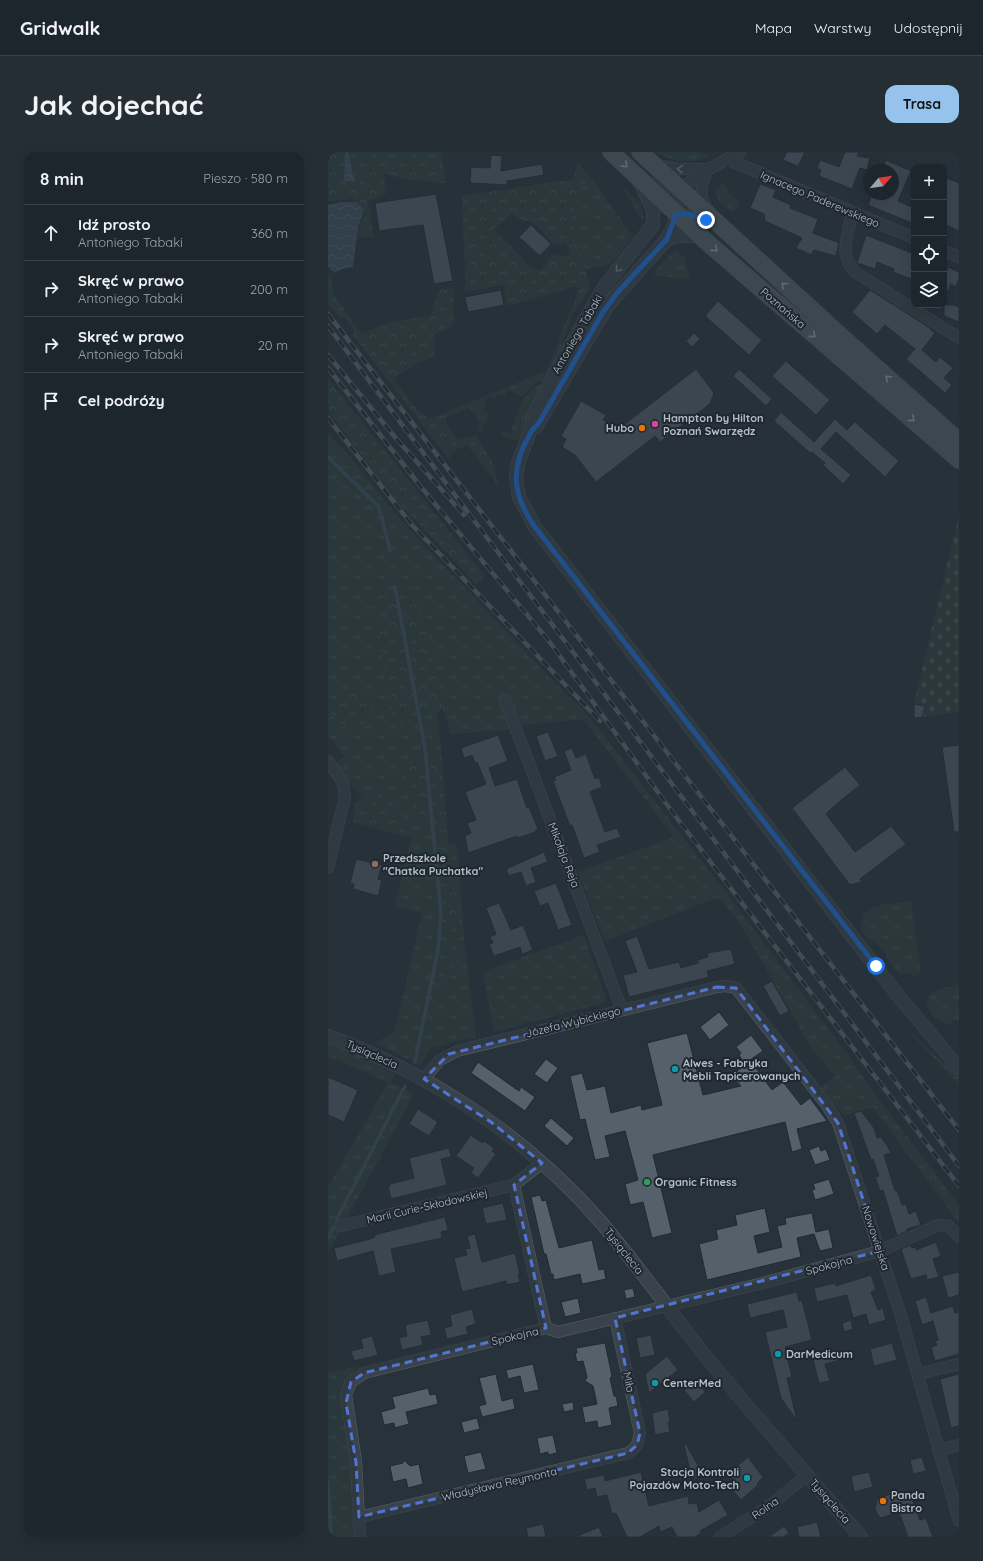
<!DOCTYPE html>
<html lang="pl">
<head>
<meta charset="utf-8">
<style>
	:root { --surface:#1d262c; --page:#252e34; --text:#f1f3f6; --muted:#a0a5a9; --line:#3b4348; --accent:#96c3eb }
	body { margin:0; font-family:Quicksand,sans-serif; background:var(--page); color:var(--text) }
	.controls { position:absolute; right:12px; top:12px; display:grid; overflow:hidden; border-radius:8px; box-shadow:0 4px 16px #0002 }
	.controls button { width:36px; height:36px; display:grid; place-items:center; padding:0; border:0; border-bottom:1px solid var(--line); background:var(--surface); color:var(--text); font:20px sans-serif }
	.compass { position:absolute; left:535px; top:12px; width:36px; height:36px; border-radius:50%; background:var(--surface); box-shadow:0 4px 16px #0002; rotate:61deg }
	.stop { position:absolute; width:12px; height:12px; margin:-9px; border:3px solid #1a73e8; border-radius:50%; background:#fff }
	.stop.end { background:#1a73e8; border-color:#fff; box-shadow:0 1px 4px #0008 }
	.list { margin:0; padding:0; list-style:none }
	h2 { display:flex; justify-content:space-between; align-items:center; height:52px; margin:0; padding:0 16px; font-size:17px }
	h2 small { font-size:13px; font-weight:400; color:var(--muted) }
	.list li { display:grid; grid-template-columns:26px 1fr auto; gap:12px; align-items:center; box-sizing:border-box; height:56px; padding:0 16px; border-top:1px solid var(--line) }
	.list b { display:block; font-size:15px; white-space:nowrap }
	.list p { margin:0; font-size:13px; white-space:nowrap; color:var(--muted) }
	.list em { font-size:13px; font-style:normal; color:var(--muted) }
	.icon { flex:none; width:22px; height:22px; fill:none; stroke:currentColor; stroke-width:2; stroke-linecap:round; stroke-linejoin:round }
	.map { position:relative; flex:none; width:631px; height:1385px; overflow:hidden; border-radius:12px }
	header { display:flex; align-items:center; gap:24px; box-sizing:border-box; height:56px; padding:0 20px; background:var(--surface); border-bottom:1px solid var(--line) }
	header strong { font-size:19px }
	nav { display:flex; gap:22px; margin-inline-start:auto; font-size:14px }
	.intro { display:flex; align-items:center; justify-content:space-between; box-sizing:border-box; height:96px; padding:0 24px }
	h1 { margin:0; font-size:28px }
	.button { padding:10px 18px; border-radius:12px; background:var(--accent); color:#111; font-size:14px; font-weight:700 }
	main { display:flex; gap:24px; padding:0 24px }
	aside { flex:1; background:var(--surface); border-radius:12px; box-shadow:0 4px 16px #0002 }
	.map>svg:first-child { display:block }
	.grass { fill:url(#grass-tufts) }
	.forest { fill:url(#forest-crowns); fill-rule:evenodd }
	.cemetery { fill:url(#cemetery-stones) }
	.water { fill:url(#water-waves) }
	.lines { fill:none; stroke-linecap:round; stroke-linejoin:round }
	.stream { stroke:#3e5261; stroke-width:3.5 }
	.building { fill:#54606a; stroke:#212a32 }
	.minor-casing { stroke:#586169; stroke-width:12 }
	.tertiary-casing { stroke:#586169; stroke-width:14 }
	.primary-casing { stroke:#464f57; stroke-width:18 }
	.minor { stroke:#3a434b; stroke-width:11 }
	.tertiary { stroke:#3a434b; stroke-width:13 }
	.primary { stroke:#58636a; stroke-width:17 }
	.rail-casing { stroke:#616b74; stroke-width:4.5 }
	.rail { stroke:#1f2830; stroke-width:3; stroke-dasharray:9; stroke-linecap:butt }
	.oneway { stroke:#a3acb4 }
	.oneway2 { stroke:#7e878f }
	.route { stroke:#1a73e8; stroke-width:5 }
	.marked { fill:none; stroke:#5375d2; stroke-width:3; stroke-dasharray:8 5; stroke-linejoin:round }
	.hotel-dot { fill:#d1479c; stroke:#1f2830; stroke-width:1.5 }
	.food-dot { fill:#e8710a; stroke:#1f2830; stroke-width:1.5 }
	.education-dot { fill:#8d6e63; stroke:#1f2830; stroke-width:1.5 }
	.culture-dot { fill:#0f9aa8; stroke:#1f2830; stroke-width:1.5 }
	.leisure-dot { fill:#2e9e5b; stroke:#1f2830; stroke-width:1.5 }
	.labels { text-anchor:middle; stroke-width:4; stroke-linejoin:round; paint-order:stroke }
	.street-label { font-size:11px; fill:#b6bec6; stroke:#1f2830 }
	.poi-label { font-size:11px; font-weight:bold; fill:#b6bec6; stroke:#1f2830; text-anchor:start }
</style>
</head>
<body>
<header>
<strong>Gridwalk</strong>
<nav><a>Mapa</a><a>Warstwy</a><a>Udostępnij</a></nav>
</header>
<div class="intro"><h1>Jak dojechać</h1><a class="button">Trasa</a></div>
<main>
<aside>
<h2>8 min<small>Pieszo · 580 m</small></h2>
<ul class="list">
<li><svg class="icon" aria-label="ahead" viewBox="0 0 24 24"><path d="M12 20V5M6 11l6-6 6 6"/></svg><div><b>Idź prosto</b><p>Antoniego Tabaki</p></div><em>360 m</em></li>
<li><svg class="icon" aria-label="right" viewBox="0 0 24 24"><path d="M7 20v-9h11M14 6l5 5-5 5"/></svg><div><b>Skręć w prawo</b><p>Antoniego Tabaki</p></div><em>200 m</em></li>
<li><svg class="icon" aria-label="right" viewBox="0 0 24 24"><path d="M7 20v-9h11M14 6l5 5-5 5"/></svg><div><b>Skręć w prawo</b><p>Antoniego Tabaki</p></div><em>20 m</em></li>
<li><svg class="icon" aria-label="arrive" viewBox="0 0 24 24"><path d="M6 21V4h12l-3 4 3 4H6"/></svg><div><b>Cel podróży</b></div></li>
</ul>
</aside>
<div class="map">
<svg width="631" height="1385" viewBox="0 0 631 1385">
	<defs>
		<pattern id="grass-tufts" width="24" height="20" patternUnits="userSpaceOnUse"><rect width="24" height="20" fill="#2f423f"/><path d="M3 7l-1-3M5 7V3M7 7l1-3M15 17l-1-3M17 17v-4M19 17l1-3" fill="none" stroke="#4b5c59"/></pattern>
		<pattern id="forest-crowns" width="20" height="18" patternUnits="userSpaceOnUse"><rect width="20" height="18" fill="#2f423f"/><path d="M2 6a3 3 0 1 1 6 0M12 15a3 3 0 1 1 6 0" fill="none" stroke="#4b5c59"/></pattern>
		<pattern id="cemetery-stones" width="16" height="16" patternUnits="userSpaceOnUse"><rect width="16" height="16" fill="#2f423f"/><path d="M2 7V4a2 2 0 0 1 4 0v3zM10 15v-3a2 2 0 0 1 4 0v3z" fill="#4b5c59"/></pattern>
		<pattern id="water-waves" width="16" height="10" patternUnits="userSpaceOnUse"><rect width="16" height="10" fill="#3e5261"/><path d="M0 5q4-4 8 0t8 0" fill="none" stroke="#586976"/></pattern>
	</defs>
	<rect width="100%" height="100%" fill="#27323a"/>
	<path class="grass" d="M328,0H370L383,4C364,13 346,11 328,0Z
		M264,27L305,85L283,112L257,117L244,67L249,36Z
		M394,30L403,43L412,50L405,61L390,48L387,40Z
		M293,33L313,53L316,67L313,66Z
		M346,99H348L357,106L362,128L327,123L326,120Z
		M243,169L232,197L214,230L211,229L209,230L195,244L179,238L177,244L169,241L167,246L160,244L154,260L161,262L156,272L141,251L218,219L230,193L237,172Z
		M211,232L216,234L194,285L188,289L175,284L173,280L175,279L182,281L195,247Z
		M0,282L23,306L56,348L94,391L194,495L217,521L259,562L398,740L519,902L545,940L631,1053V1071L545,955L516,964L493,936L507,923L485,899L411,770L391,745L277,789L250,720L346,685L255,567L195,573L177,578L123,582L114,555L109,564L113,598L84,613L103,683L112,682L114,707L106,705L110,766L108,794L117,838L131,796L137,797L148,885L103,896L93,914L48,891L67,879L94,762L67,754L83,686L72,657L46,635L34,646L7,611L17,604L0,583Z
		M583,749L593,820L585,825L582,821L571,822C568,818 564,814 561,810C559,805 557,799 553,795C543,786 524,781 537,764L535,761L538,760L553,753Z
		M256,783L279,850L166,880L155,820Z
		M631,832V852H628L631,855V868H626L621,873C610,870 597,860 599,846L606,839Z
		M571,870L631,925V932L627,928Z
		M0,890L68,919L63,931L86,942L0,1101V1036L60,930L0,904Z
		M29,1214L14,1235L23,1304L26,1385H0V1221Z"/>
	<path class="forest" d="M0,0H17L16,29L27,30L20,0H113L117,31L76,27L56,21L58,42L40,49L46,85L28,84L37,63L26,47L0,49Z
		M249,10L264,27L249,36L244,67L262,137L243,164L231,198C229,175 249,157 250,134L179,154L176,133L137,140V120L134,44L246,27ZM184,61L195,69H204L227,93L238,91L242,104L224,103L212,119L201,114L166,77Z
		M3,123L5,141L33,182L60,171L103,163L111,138L126,136L125,173L106,183L107,204L88,212L65,226L89,258L102,267L141,251L156,272L153,280L149,278L152,271L141,255L116,267L130,288L148,283L164,308L171,334L139,293L126,299L121,307L25,183V177L17,166H12L0,151V125Z
		M0,227L157,424L148,432L64,344L0,259Z
		M83,432L99,477L114,554L66,574L47,455L57,440Z
		M30,535L41,551L44,561L32,580C14,574 7,574 1,555L15,542Z
		M113,598L120,691L129,694L137,797L131,796L117,838L100,836L108,794L110,766L106,705L114,706L112,682L103,683L88,657L76,618Z
		M46,635L72,657L83,686L25,670L27,652Z"/>
	<path class="cemetery" d="M631,363V560L586,566V552Z"/>
	<path class="water" d="M17,0H20L27,30L16,29Z
		M14,50H28L36,58L30,76L25,115L14,117L6,121L0,114V53Z"/>
	<g class="lines">
		<path class="stream" d="M0,305L51,355L62,398
			M67,435L97,596L113,762L110,798L87,910
			M9,1067L77,934
			M0,1086L5,1076
			M0,1330L3,1385"/>
	</g>
	<path class="building" d="M459,0H477L470,14L455,8Z
		M517,0H531L529,4L542,6L539,18L532,16L524,37L491,24L493,18L489,16L492,8L511,15Z
		M163,3L174,4L173,19L214,12L216,23L179,29V33L142,31L143,15L162,16Z
		M558,8L583,19L570,49L586,56V72L540,53L544,42H565V18H554Z
		M616,25L631,31V79L616,72Z
		M432,32L448,38L445,45L463,53L462,56L490,67L485,81L511,91L508,104L486,98L483,103L468,96L474,86L437,69L436,62L422,56Z
		M108,42L125,129L106,132L95,73L51,79L47,51Z
		M203,73L223,92L212,104L191,85Z
		M538,83L586,102V128L565,120L566,117L549,110L547,117L529,111Z
		M620,115L631,120V126L628,135L623,132L616,148V126Z
		M173,138L176,153L140,160L137,145Z
		M542,138L596,172L607,181L594,198L608,210L612,205L625,216L616,226L624,233L617,241L578,207L587,197L557,173L549,182L524,160Z
		M390,149L434,188L421,203L377,164Z
		M616,153H625L631,155V170L616,164Z
		M366,181L372,187L364,195L358,189Z
		M458,209L502,248L488,263L444,224Z
		M368,217L386,241L382,252L332,290L327,284L268,330L247,303L234,295L238,287L233,284L253,249L278,263L275,268L293,275Z
		M411,217L444,247L438,254L405,224Z
		M453,260L486,290L507,267L519,278L527,270L571,309L557,325L508,280L493,297L523,323L515,332L495,313L497,311L484,300L482,301L446,269Z
		M586,552L597,554L595,565L586,566Z
		M220,580L230,604L217,609L208,584Z
		M170,583L180,609L161,616L167,634L189,627L199,656L201,655L210,677L207,679V680L190,686L189,684L140,701L137,684L143,681L139,671L148,668L137,640L158,632L149,610L147,611L144,603L136,606L133,596Z
		M631,593V680H626L614,595Z
		M244,596L248,606L258,602L267,627L271,625L274,635L262,640L277,680L289,676L293,685L269,693L272,700L256,706L244,673L242,674L225,629L228,628L226,625L243,618L236,599Z
		M517,615L532,633L506,654L498,662L527,700L563,674L578,692L532,727L534,730L522,733L464,656Z
		M216,700L220,710L203,716L208,730L198,734L193,720L181,724L178,717Z
		M28,707L54,713L50,727L54,728L50,744L25,737L26,732L22,731Z
		M228,731L244,773L230,778L220,751L212,754L206,739Z
		M171,751L183,778L195,773L205,798L194,802L192,795L166,804L161,792L165,791L162,785L168,782L158,756Z
		M309,784L321,817L351,810L353,816L370,811V808L380,805L379,801L403,797L407,812L379,819L381,825L301,845L295,823L309,820L297,789Z
		M444,829L461,859L452,864L435,834Z
		M391,860L401,873L382,888L372,875Z
		M359,881L375,943L413,934L404,924L417,912L411,903L413,901L408,895L423,883L435,899L422,908L444,938L455,930L473,953L482,946L499,969L469,977L474,997L464,1000L457,970L325,1003L344,1081L324,1086L315,1050L302,1053L297,1032L310,1028L297,979L277,984L282,1005L267,1008L257,967L252,968L242,924L254,921L259,938L277,934L283,961L313,953L314,958L334,953L319,891Z
		M218,907L230,916L219,931L206,922Z
		M150,910L191,939L193,935L207,945L197,959L143,921Z
		M0,925L30,938L16,970L0,963Z
		M90,957L110,970L101,984L81,972Z
		M533,959L546,976L549,986L553,985L560,995L563,1001L556,1003L567,1039L569,1038L574,1053L578,1052L581,1062L588,1059L593,1073L579,1077V1079L569,1084L555,1038L552,1039L547,1025L551,1024L545,1007L543,1008L526,961Z
		M223,966L246,986L239,994L216,974Z
		M143,983L154,991L156,989L166,996L164,999L168,1002L150,1026L143,1021L146,1016L128,1004Z
		M491,994L493,999L498,997L502,1008L487,1013L481,998Z
		M121,996L123,1005L113,1007L119,1033L63,1047L60,1035L62,1034V1032L86,1026L81,1006Z
		M501,1027L506,1042L487,1048L484,1038L487,1037L485,1032Z
		M212,1043L214,1049L218,1048L231,1096L264,1088L271,1118L276,1117L278,1127L254,1132L252,1122L226,1128L225,1122H223L218,1102H216L203,1045Z
		M175,1051L179,1068L158,1072L154,1056Z
		M437,1056L442,1080L426,1084L430,1101L454,1095L449,1074L458,1072L457,1066L484,1061L488,1080L501,1077L505,1096L492,1099L486,1082L469,1086L473,1105L379,1128L371,1092L390,1087L388,1078L409,1073L407,1063Z
		M117,1065L120,1078L113,1080L114,1086L63,1097L68,1120L51,1124L45,1099L9,1109L6,1096L39,1088L47,1085L46,1083Z
		M147,1082L154,1110L187,1101L192,1123H190L192,1130L179,1133L178,1129L134,1140L126,1106L139,1103L137,1097L142,1096L139,1084Z
		M608,1090L613,1104L605,1107L611,1125L599,1128L598,1123L583,1127L573,1097L583,1093L584,1096L587,1095L588,1098Z
		M631,1120V1143L620,1146L614,1124Z
		M543,1123L548,1138L543,1140L550,1158L555,1156L558,1168L541,1173L538,1162L525,1166L519,1143L489,1150L486,1136L507,1131L508,1134Z
		M305,1136L307,1145L298,1147L296,1138Z
		M469,1140L471,1149L474,1148L484,1188L457,1195L464,1225L459,1226L469,1269L453,1246L437,1180L459,1175L455,1158L422,1166L419,1152Z
		M598,1145L603,1161L625,1154L627,1161L631,1160V1202L607,1209L603,1195L609,1193L607,1189L610,1188L605,1169L594,1173L587,1149Z
		M250,1146L253,1161L237,1165L233,1150Z
		M144,1157L148,1172L138,1175L140,1182L119,1187L116,1176L124,1174L122,1163Z
		M100,1168L103,1183L93,1185L95,1193L74,1198L71,1186L79,1184L77,1173Z
		M523,1168L525,1177L516,1180L514,1171Z
		M323,1183L327,1203L312,1206L308,1186Z
		M44,1184L50,1203L26,1209L23,1199L35,1196L33,1187Z
		M277,1191L284,1224L282,1226L286,1244H288L290,1254L281,1256L284,1273L270,1276L269,1269L257,1271L254,1255L269,1252L265,1234L257,1229L259,1225L255,1209L249,1210L247,1201H249L248,1196Z
		M564,1191L569,1208L546,1214L542,1197Z
		M514,1197L516,1207L497,1212L502,1229L491,1231L484,1204Z
		M339,1204L350,1218L321,1241L317,1222Z
		M205,1212L211,1238L196,1241L192,1224L180,1227L178,1218Z
		M168,1222L174,1249L185,1246L187,1257L154,1265L151,1254L158,1252L151,1226Z
		M631,1222V1274L623,1276L612,1227Z
		M368,1229L377,1240L366,1250L356,1238Z
		M100,1236L102,1243L108,1242L110,1252L78,1260L81,1272L67,1276L66,1271L56,1273L53,1260L67,1256L64,1245Z
		M245,1250L246,1258L236,1260L234,1252Z
		M340,1257L342,1270H340L342,1280L327,1283L324,1261Z
		M149,1266L152,1277L136,1281L133,1270Z
		M225,1283L229,1301L220,1303V1300L212,1302L209,1286Z
		M358,1292L368,1310L376,1324L364,1327L356,1293Z
		M153,1300L158,1317L140,1321L136,1304Z
		M420,1305L435,1325L429,1332L430,1333L413,1348L403,1336V1333L407,1329L400,1322Z
		M594,1305L598,1319L585,1322L582,1308Z
		M76,1308L82,1314L91,1312L95,1332L80,1336L78,1327L65,1330L62,1314L75,1311Z
		M313,1320L321,1354L360,1344L361,1352L369,1351L371,1360L391,1348L400,1363L372,1379L373,1381L367,1385H349L344,1375L332,1380L331,1374L312,1385H299L288,1361L284,1362L279,1343L269,1345L267,1336L259,1338L256,1327L276,1323L277,1329Z
		M541,1320L545,1335L526,1340L523,1324Z
		M581,1339L592,1368L598,1366L605,1385H580L571,1360L553,1366L550,1363L547,1357L549,1347L565,1341L566,1344Z
		M489,1370L493,1385H471L469,1375Z
		M215,1372L218,1385H200L198,1376Z
		M456,1374L461,1381L455,1385H441Z
		M271,1375L275,1385H247Z"/>
	<g class="lines">
		<g class="minor-casing">
			<path id="minor" d="M399,7L586,86
				M328,13L350,17H381
				M379,20C372,33 371,45 380,58
				M320,31L335,35L352,37L381,17L412,0
				M348,62L365,63L382,70
				M524,62C520,84 510,102 527,120L631,186
				M616,99L631,105
				M177,548L294,858
				M0,609L15,631L17,645L0,716
				M96,927L112,908L129,899L389,835L398,834L408,836L498,952L510,971L573,1164L631,1369
				M186,1033L218,1176
				M12,1074L186,1033L214,1011
				M590,1222L631,1212
				M610,1298L631,1293
				M31,1365L300,1301C309,1296 310,1291 312,1281L287,1166
				M32,1385L28,1310L18,1243L23,1230L36,1221L218,1176L230,1180L431,1132L552,1099L610,1073L621,1074L631,1085
				M392,1385L444,1352L479,1323"/>
		</g>
		<g class="tertiary-casing">
			<path id="tertiary" d="M313,32L325,58V73L276,135L222,230L205,265L202,280L190,311L188,325L191,345L207,375L572,846L631,916
				M339,87L352,84H373
				M208,275L280,153L339,87L346,73L352,37
				M0,884C104,922 198,985 272,1069C308,1111 340,1157 375,1201C426,1264 480,1324 533,1385"/>
		</g>
		<g class="primary-casing">
			<path id="primary" d="M283,0L381,92L631,308
				M312,0L515,186L631,289"/>
		</g>
		<use href="#minor" class="minor"/>
		<use href="#tertiary" class="tertiary"/>
		<use href="#primary" class="primary"/>
		<g class="rail-casing">
			<path id="rail" d="M0,162L631,978
				M0,174L631,1014
				M0,203L66,284L136,363
				M0,216L93,335L221,489L345,661L631,1034
				M0,266L84,373L272,569"/>
		</g>
		<use href="#rail" class="rail"/>
	</g>
	<defs><path id="oneway-chevron" d="M-2-3.5L2.5 0L-2 3.5" fill="none" stroke-width="1.6" stroke-linecap="round" stroke-linejoin="round"/></defs>
	<g class="oneway">
		<use href="#oneway-chevron" transform="translate(297 13) rotate(45)"/>
		<use href="#oneway-chevron" transform="translate(387 97) rotate(41)"/>
		<use href="#oneway-chevron" transform="translate(456 133) rotate(-138)"/>
		<use href="#oneway-chevron" transform="translate(485 183) rotate(41)"/>
		<use href="#oneway-chevron" transform="translate(560 226) rotate(-138)"/>
		<use href="#oneway-chevron" transform="translate(584 267) rotate(40)"/>
	</g>
	<g class="oneway2">
		<use href="#oneway-chevron" transform="translate(352 17) rotate(-176)"/>
		<use href="#oneway-chevron" transform="translate(290 117) rotate(130)"/>
	</g>
	<g class="lines">
		<path class="route" d="M378,68L361,62H348L339,87L290,140L275,160L212,269C209,274 204,277 202,282C182,316 184,343 207,375L548,814"/>
	</g>
	<path d="M0 0H631V1385H0ZM389,835L408,836L510,971L552,1099L287,1166L312,1281L309,1293L300,1301L31,1365L28,1310L18,1251L23,1230L36,1221L218,1176L186,1033L214,1011L163,970L96,927L121,902Z" fill="#27323a" fill-opacity=".55" fill-rule="evenodd"/>
	<path class="marked" d="M389,835L408,836L510,971L552,1099L287,1166L312,1281L309,1293L300,1301L31,1365L28,1310L18,1251L23,1230L36,1221L218,1176L186,1033L214,1011L163,970L96,927L121,902Z"/>
	<circle class="hotel-dot" cx="327" cy="272" r="4"/>
	<g class="food-dot">
		<circle cx="314" cy="276" r="4"/>
		<circle cx="555" cy="1349" r="4"/>
	</g>
	<circle class="education-dot" cx="47" cy="712" r="4"/>
	<g class="culture-dot">
		<circle cx="347" cy="917" r="4"/>
		<circle cx="450" cy="1202" r="4"/>
		<circle cx="327" cy="1231" r="4"/>
		<circle cx="419" cy="1326" r="4"/>
	</g>
	<circle class="leisure-dot" cx="319" cy="1030" r="4"/>
	<g class="labels">
		<g class="street-label">
			<text transform="translate(492 47) rotate(23)" y="4">Ignacego Paderewskiego</text>
			<text transform="translate(455 156) rotate(41)" y="4">Poznańska</text>
			<text transform="translate(249 182) rotate(-60)" y="4">Antoniego Tabaki</text>
			<text transform="translate(236 703) rotate(69)" y="4">Mikołaja Reja</text>
			<text transform="translate(245 870) rotate(-14)" y="4">Józefa Wybickiego</text>
			<text transform="translate(44 902) rotate(24)" y="4">Tysiąclecia</text>
			<text transform="translate(99 1054) rotate(-13)" y="4">Marii Curie-Skłodowskiej</text>
			<text transform="translate(548 1086) rotate(72)" y="4">Nowowiejska</text>
			<text transform="translate(296 1099) rotate(52)" y="4">Tysiąclecia</text>
			<text transform="translate(501 1113) rotate(-15)" y="4">Spokojna</text>
			<text transform="translate(187 1184) rotate(-13)" y="4">Spokojna</text>
			<text transform="translate(301 1230) rotate(78)" y="4">Miła</text>
			<text transform="translate(171 1332) rotate(-13)" y="4">Władysława Reymonta</text>
			<text transform="translate(502 1349) rotate(49)" y="4">Tysiąclecia</text>
			<text transform="translate(437 1356) rotate(-35)" y="4">Rolna</text>
		</g>
		<g class="poi-label">
			<text x="335" y="270">Hampton by Hilton<tspan x="335" dy="13">Poznań Swarzędz</tspan></text>
			<text x="306" y="280" text-anchor="end">Hubo</text>
			<text x="55" y="710">Przedszkole<tspan x="55" dy="13">"Chatka Puchatka"</tspan></text>
			<text x="355" y="915">Alwes - Fabryka<tspan x="355" dy="13">Mebli Tapicerowanych</tspan></text>
			<text x="327" y="1034">Organic Fitness</text>
			<text x="458" y="1206">DarMedicum</text>
			<text x="335" y="1235">CenterMed</text>
			<text x="411" y="1324" text-anchor="end">Stacja Kontroli<tspan x="411" dy="13">Pojazdów Moto-Tech</tspan></text>
			<text x="563" y="1347">Panda<tspan x="563" dy="13">Bistro</tspan></text>
		</g>
	</g>
</svg>
<div class="controls">
<button>+</button>
<button>−</button>
<button><svg class="icon" aria-label="locate" viewBox="0 0 24 24"><circle cx="12" cy="12" r="6"/><path d="M12 2v4M12 18v4M2 12h4M18 12h4"/></svg></button>
<button><svg class="icon" aria-label="layers" viewBox="0 0 24 24"><path d="M12 4l9 5-9 5-9-5zM3 14l9 5 9-5"/></svg></button>
</div>
<svg class="compass" viewBox="-18 -18 36 36"><path d="M0-13l5 13h-10z" fill="#e53935"/><path d="M0 13l5-13h-10z" fill="#a0a5a9"/></svg>
<div class="stop" style="left:548px;top:814px"></div>
<div class="stop end" style="left:378px;top:68px"></div>
</div>
</main>
</body>
</html>
